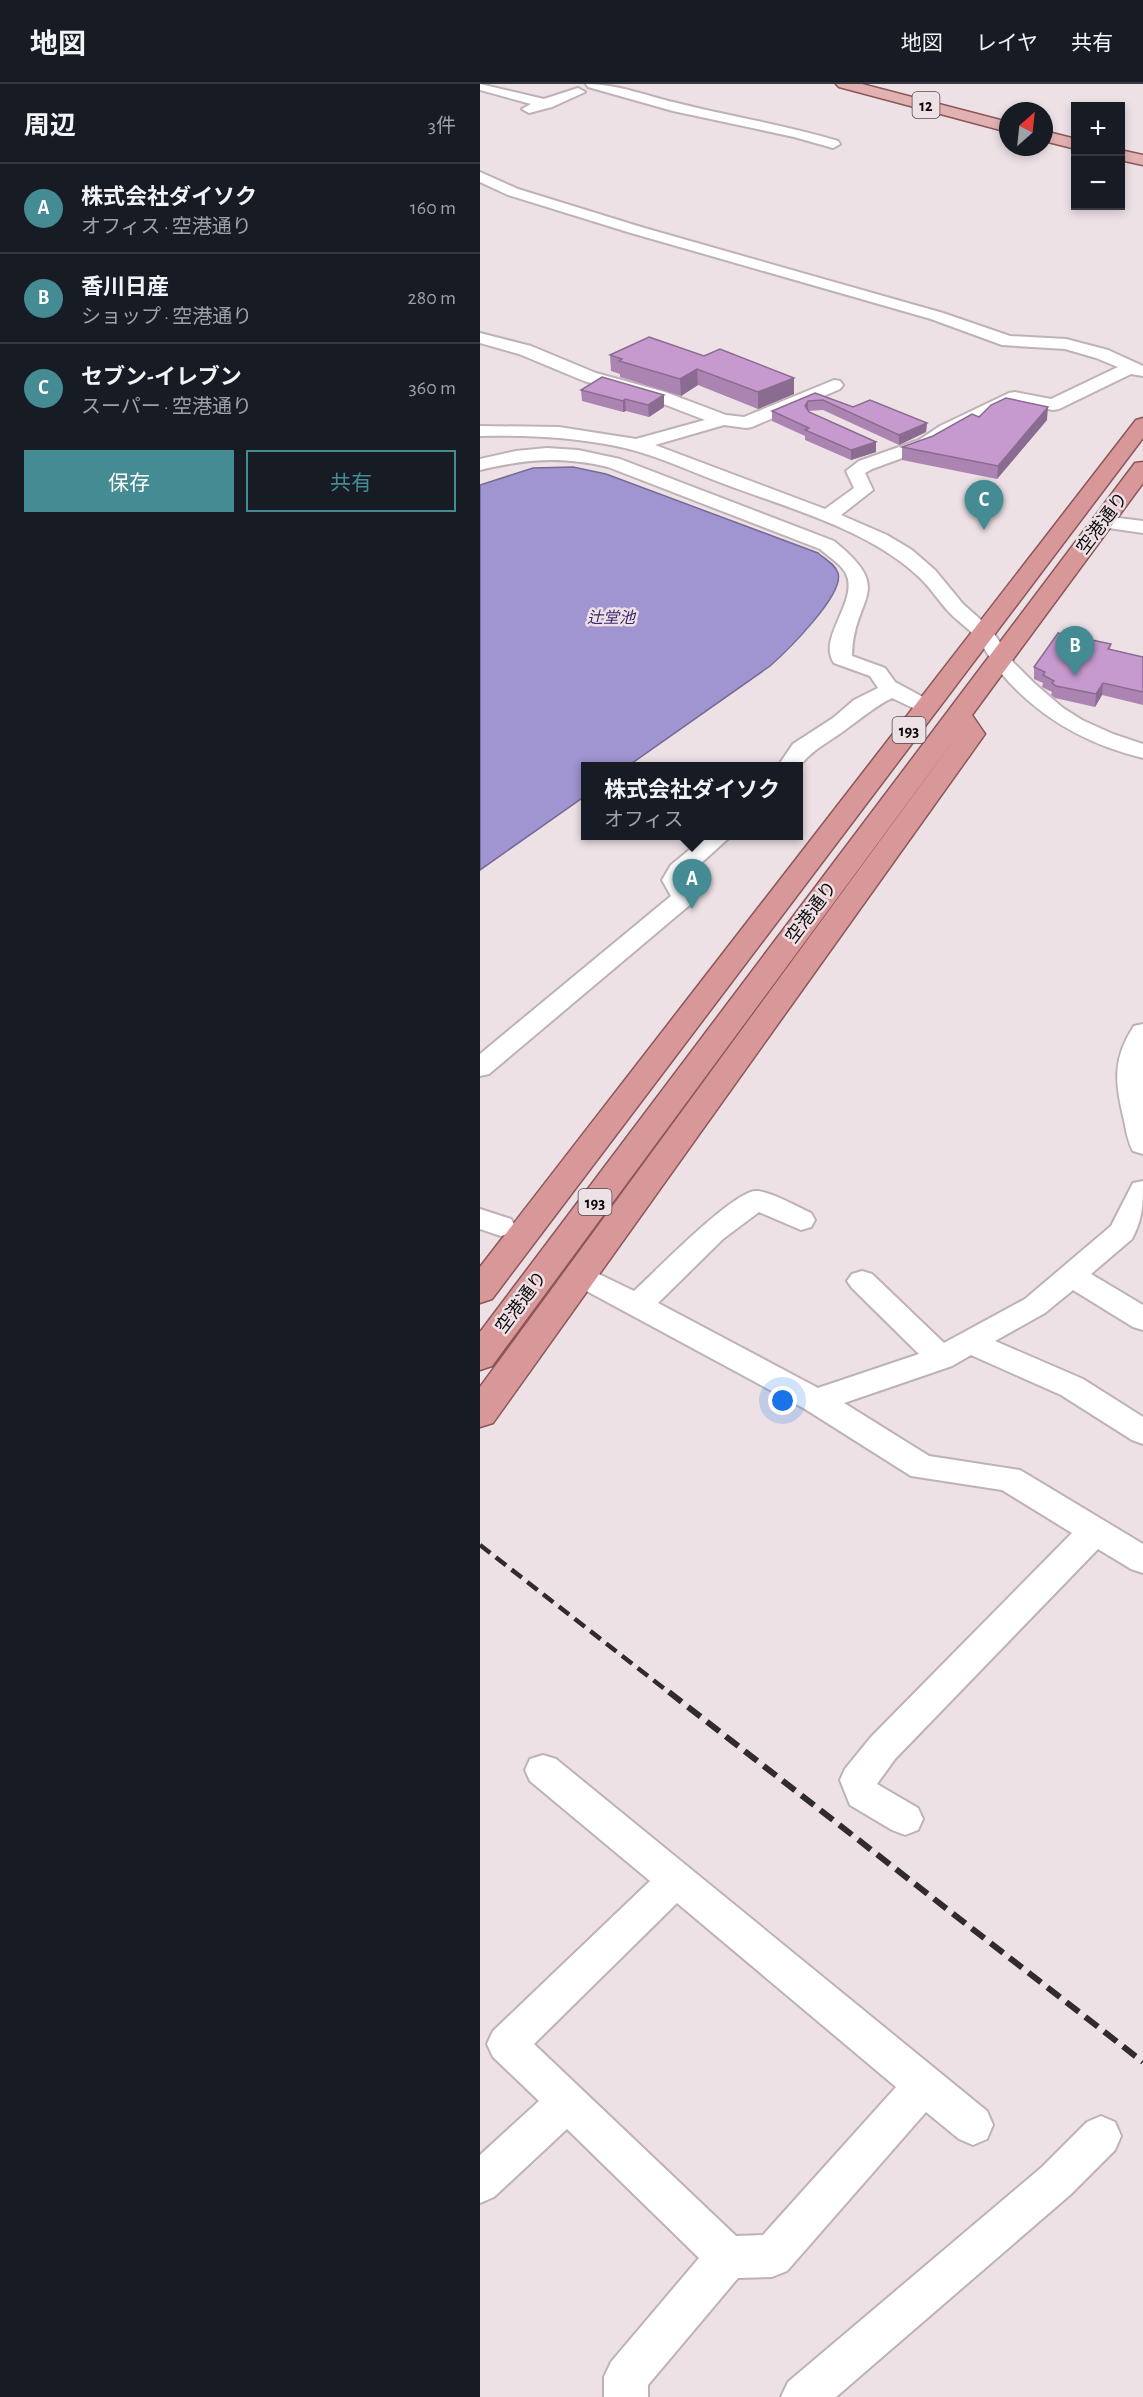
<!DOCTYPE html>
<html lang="ja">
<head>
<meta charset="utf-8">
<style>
	:root { --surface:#171b24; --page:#242831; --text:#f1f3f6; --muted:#9ea1a6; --line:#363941; --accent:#448b94 }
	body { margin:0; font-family:"Alegreya Sans","Noto Sans JP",sans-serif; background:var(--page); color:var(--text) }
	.controls { position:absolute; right:18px; top:18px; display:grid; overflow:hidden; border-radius:0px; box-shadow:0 3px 9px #0003 }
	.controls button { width:54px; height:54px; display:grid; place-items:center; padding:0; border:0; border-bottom:2px solid var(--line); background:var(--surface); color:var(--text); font:30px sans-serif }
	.compass { position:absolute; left:519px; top:18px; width:54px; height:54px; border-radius:50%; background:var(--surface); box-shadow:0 3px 9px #0003; rotate:27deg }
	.you { position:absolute; left:303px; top:1317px; width:21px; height:21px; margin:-15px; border:4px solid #fff; border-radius:50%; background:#1a73e8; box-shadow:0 0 0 9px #1a73e833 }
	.badge { display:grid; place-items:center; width:39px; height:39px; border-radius:50%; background:var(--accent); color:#fff; font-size:20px; font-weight:700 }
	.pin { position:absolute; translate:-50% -50px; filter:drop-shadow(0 2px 3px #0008) }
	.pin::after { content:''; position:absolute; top:32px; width:21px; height:18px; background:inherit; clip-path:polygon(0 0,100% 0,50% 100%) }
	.popup { position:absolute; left:101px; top:678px; width:222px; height:78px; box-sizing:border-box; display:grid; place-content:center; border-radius:0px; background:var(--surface); filter:drop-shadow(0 2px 4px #0005); font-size:20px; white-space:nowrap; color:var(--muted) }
	.popup b { font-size:22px; color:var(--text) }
	.popup::after { content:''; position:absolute; left:50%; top:100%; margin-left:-12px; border:12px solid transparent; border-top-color:var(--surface) }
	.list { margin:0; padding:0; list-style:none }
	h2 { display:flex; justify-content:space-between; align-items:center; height:78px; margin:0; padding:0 24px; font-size:26px }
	h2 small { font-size:20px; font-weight:400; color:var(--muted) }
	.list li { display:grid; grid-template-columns:39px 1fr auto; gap:18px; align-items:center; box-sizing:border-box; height:90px; padding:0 24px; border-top:2px solid var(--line) }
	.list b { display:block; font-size:22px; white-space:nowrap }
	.list p { margin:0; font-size:20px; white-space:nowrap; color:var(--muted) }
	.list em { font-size:20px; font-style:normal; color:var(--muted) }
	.actions { display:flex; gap:12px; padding:18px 24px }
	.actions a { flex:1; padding:14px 0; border:2px solid var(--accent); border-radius:0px; text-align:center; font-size:21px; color:var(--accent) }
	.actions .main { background:var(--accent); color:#fff }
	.map { position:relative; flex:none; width:663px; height:2313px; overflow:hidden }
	header { display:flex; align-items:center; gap:36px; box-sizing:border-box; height:84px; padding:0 30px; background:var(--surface); border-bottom:2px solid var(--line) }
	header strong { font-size:28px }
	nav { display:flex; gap:33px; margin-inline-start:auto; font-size:21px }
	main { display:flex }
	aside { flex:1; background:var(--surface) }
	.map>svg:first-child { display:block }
	.water { fill:#a094d1; stroke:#746b96; stroke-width:1.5 }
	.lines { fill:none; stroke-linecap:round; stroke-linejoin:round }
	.minor-casing { stroke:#beb2b7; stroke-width:4 }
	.primary-casing { stroke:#8b5657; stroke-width:3 }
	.trunk-casing { stroke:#8b5657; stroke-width:3 }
	.minor { fill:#fff; fill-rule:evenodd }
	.primary { fill:#e2b2b3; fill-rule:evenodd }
	.trunk { fill:#d8989a; fill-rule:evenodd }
	.rail-far1 { stroke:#312b2e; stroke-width:4.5; stroke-dasharray:13 7; stroke-linecap:butt }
	.rail { stroke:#312b2e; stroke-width:6; stroke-dasharray:16 8; stroke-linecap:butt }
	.wall { fill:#ab84b2 }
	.shaded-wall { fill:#8b6c91 }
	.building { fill:#c79acf; stroke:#8b6c91; stroke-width:1.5 }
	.labels { text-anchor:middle; stroke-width:5; stroke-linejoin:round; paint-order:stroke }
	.shield { fill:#ede1e6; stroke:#514a4d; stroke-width:1.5 }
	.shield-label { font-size:16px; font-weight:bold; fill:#0e0a0c }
	.far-water-label { font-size:16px; font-style:italic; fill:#3c266e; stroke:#ede1e6 }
	.street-label { font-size:18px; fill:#0e0a0c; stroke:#ede1e6 }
</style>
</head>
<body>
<header>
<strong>地図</strong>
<nav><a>地図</a><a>レイヤ</a><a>共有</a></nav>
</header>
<main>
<aside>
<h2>周辺<small>3件</small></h2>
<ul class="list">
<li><span class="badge">A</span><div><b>株式会社ダイソク</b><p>オフィス · 空港通り</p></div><em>160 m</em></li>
<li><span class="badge">B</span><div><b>香川日産</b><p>ショップ · 空港通り</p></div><em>280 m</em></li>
<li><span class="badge">C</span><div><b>セブン-イレブン</b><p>スーパー · 空港通り</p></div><em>360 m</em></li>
</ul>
<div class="actions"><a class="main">保存</a><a>共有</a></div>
</aside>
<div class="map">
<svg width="663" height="2313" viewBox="0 0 663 2313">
	<rect width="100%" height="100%" fill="#ede1e6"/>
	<path class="water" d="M93,383L126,390L338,469C345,475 355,480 358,489C365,510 306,568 290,582L148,682H106L105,712L0,786V401L53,384Z"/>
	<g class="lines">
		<g class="minor-casing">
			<path id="minor" d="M0,0L64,15L98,4L105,8L72,23L49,29L42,25L51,20L0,6Z
				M106,0C139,0 169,13 201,20C253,33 306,41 358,57L360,60L353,64L314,53L193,27L108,3Z
				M0,88L38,105L161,143L463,229L530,252L586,255L628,266L663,282V292L651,290L579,325L573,326L537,319L472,350L452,363L392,385L385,389L393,406L361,431L407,451L432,466L455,486L483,520L510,544L534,579L554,599L583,624L602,636L633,650L663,660V674C606,660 559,634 521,589C511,578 505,563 495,552C487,543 476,536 468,527C458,516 450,503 439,493C387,444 304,423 239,398C205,385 171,369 136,362C91,353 46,351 0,352V342L79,343L156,355L225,336L173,316L104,297L39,270L0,259V249L51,262L116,289L185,308L246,331L264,333L354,296L360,297L363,301L360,305L272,343L266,344L244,341L175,361L345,425L374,404L366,387L379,377L439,356L460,342L529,309L535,308L571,315L638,283L616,274L585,265L522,261L451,235L151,149L28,111L0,98Z
				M67,364L98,366L140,375L354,457C417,508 373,511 372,572L405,584L415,598L454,619L457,624L454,629L446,630L412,614C396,622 384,632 369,643C350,658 333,664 318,684V682H298L313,660L353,634L374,616L398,604L390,592L354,579C337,555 377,519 367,492C363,481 349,473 340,465L128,383C80,372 47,375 0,386V375L36,367Z
				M622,432L663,437V449L615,442L612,438L615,434Z
				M226,752H251L209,790L206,796L216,814L212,819L9,990L0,992V970L191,812L182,796L191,781Z
				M663,940V1070L653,1067C648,1058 646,1047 644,1036C635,999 632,975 654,942Z
				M663,1097C663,1121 663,1134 652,1155L611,1190L663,1221V1246L653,1243L593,1206L565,1229L515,1257L603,1295L663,1333V1360L652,1356L581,1311L491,1271L472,1282L364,1319L449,1372L540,1386L663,1460V1489L651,1485L618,1465L415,1675L397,1700L438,1724L443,1735L438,1746L425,1751L412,1746L370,1721L360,1696L365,1685L391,1653L592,1449L522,1406L431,1392L325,1325L90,1198L86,1191L90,1184L100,1181L154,1207C176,1187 250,1110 275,1107C288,1106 318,1123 331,1129L335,1136L331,1143L321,1146L279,1128L243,1155L178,1219L338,1304L439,1270L372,1204L367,1197L372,1190L382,1187L392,1190L464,1259L545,1215L631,1142L653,1099Z
				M0,1125L31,1135L35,1142L31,1149L21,1152L0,1145Z
				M63,1671L76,1675L507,2027L513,2041L507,2055L493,2061L479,2055L446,2028L307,2187L292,2193L258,2194L168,2301V2313H124V2293L131,2278L219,2174L87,2045L14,2113L0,2119V2071L59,2017L13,1973L7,1960L13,1947L170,1797L50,1697L45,1686L50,1675ZM197,1819L416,2003L283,2151L256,2152L54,1960Z
				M621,2032L635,2038L641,2052L635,2066L590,2111L356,2313H301L308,2298L562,2083L607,2038Z"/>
		</g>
		<g class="primary-casing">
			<path id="primary" d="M356,0H382L528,38V48L359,3Z
				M564,47L596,55V65L564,57Z
				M640,66L663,71V81L640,76Z"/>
		</g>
		<g class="trunk-casing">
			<path id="trunk" d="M663,334V354L12,1215L0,1219V1183L656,336Z
				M663,378V399L492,631L505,650L13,1339L0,1343V1303L479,649L12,1282L0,1286V1248L655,379Z"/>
		</g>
		<use href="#minor" class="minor"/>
		<use href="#primary" class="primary"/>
		<use href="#trunk" class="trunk"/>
		<path class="rail-far1" d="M0,1461L191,1610"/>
		<path class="rail" d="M189,1608L663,1978"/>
	</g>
	<path class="wall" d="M169,253L314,310L278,325L218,301L201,312L140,293V290L131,287L130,271Z
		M101,306L184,323L169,333L146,327L143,328L102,317Z
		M335,309L373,323L447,339L446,348L419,361L343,326L328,327L329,328L396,358V368L371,376L325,356V352L292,337V327Z
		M499,333L567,336L517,395L422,376V363L453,352Z
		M631,560L630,565L663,573V621L622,611L615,623L575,614L571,611L572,608L562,603L563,599L554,595V583Z"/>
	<path class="shaded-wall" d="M217,285L218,301L201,312L200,295Z
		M314,294V310L278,325V308Z
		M184,311V323L169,333L168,321Z
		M145,315L146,327L143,328V317Z
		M328,317V327L325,322Z
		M568,323L567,336L517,395L518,382Z
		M447,339L446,348L419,361V351Z
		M396,358V368L371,376V366Z
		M623,599L622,611L615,623L616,610Z"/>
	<path class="building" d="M169,253L224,272L240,265L314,294L278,308L217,285L200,295L139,277L142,275L130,271Z
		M122,293L184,311L168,321L145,315L143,317L101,306Z
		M335,309L373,323L390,316L447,339L419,351L343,316L328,317L325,322L329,328L396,358L371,366L325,346L329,344L292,327Z
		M526,314L568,323L518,382L422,363L453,352L492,330L499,333L511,321Z
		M578,549L631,560L628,565L663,573V608L623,599L616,610L576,602L572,599L574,597L563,591L565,588L554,583Z"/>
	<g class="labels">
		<g class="shield">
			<rect x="432.5" y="8" width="27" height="26" rx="4.5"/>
			<rect x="412.5" y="633" width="33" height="26" rx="4.5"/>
			<rect x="98.5" y="1105" width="33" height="26" rx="4.5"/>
		</g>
		<g class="shield-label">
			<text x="446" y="27">12</text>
			<text x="429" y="652">193</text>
			<text x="115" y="1124">193</text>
		</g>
		<g class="far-water-label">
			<text x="131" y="539">辻堂池</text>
		</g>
		<g class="street-label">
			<text transform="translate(622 439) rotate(-53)" y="6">空港通り</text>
			<text transform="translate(331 828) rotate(-53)" y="6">空港通り</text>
			<text transform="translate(41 1218) rotate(-53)" y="6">空港通り</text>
		</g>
	</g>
</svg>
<div class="controls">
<button>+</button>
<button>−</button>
</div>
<svg class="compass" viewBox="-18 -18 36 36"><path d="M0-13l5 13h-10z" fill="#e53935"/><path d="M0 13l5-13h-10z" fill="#9ea1a6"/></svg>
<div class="you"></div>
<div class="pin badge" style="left:212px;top:825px">A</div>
<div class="popup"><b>株式会社ダイソク</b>オフィス</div>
<div class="pin badge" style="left:595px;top:592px">B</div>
<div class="pin badge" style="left:504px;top:446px">C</div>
</div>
</main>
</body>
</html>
